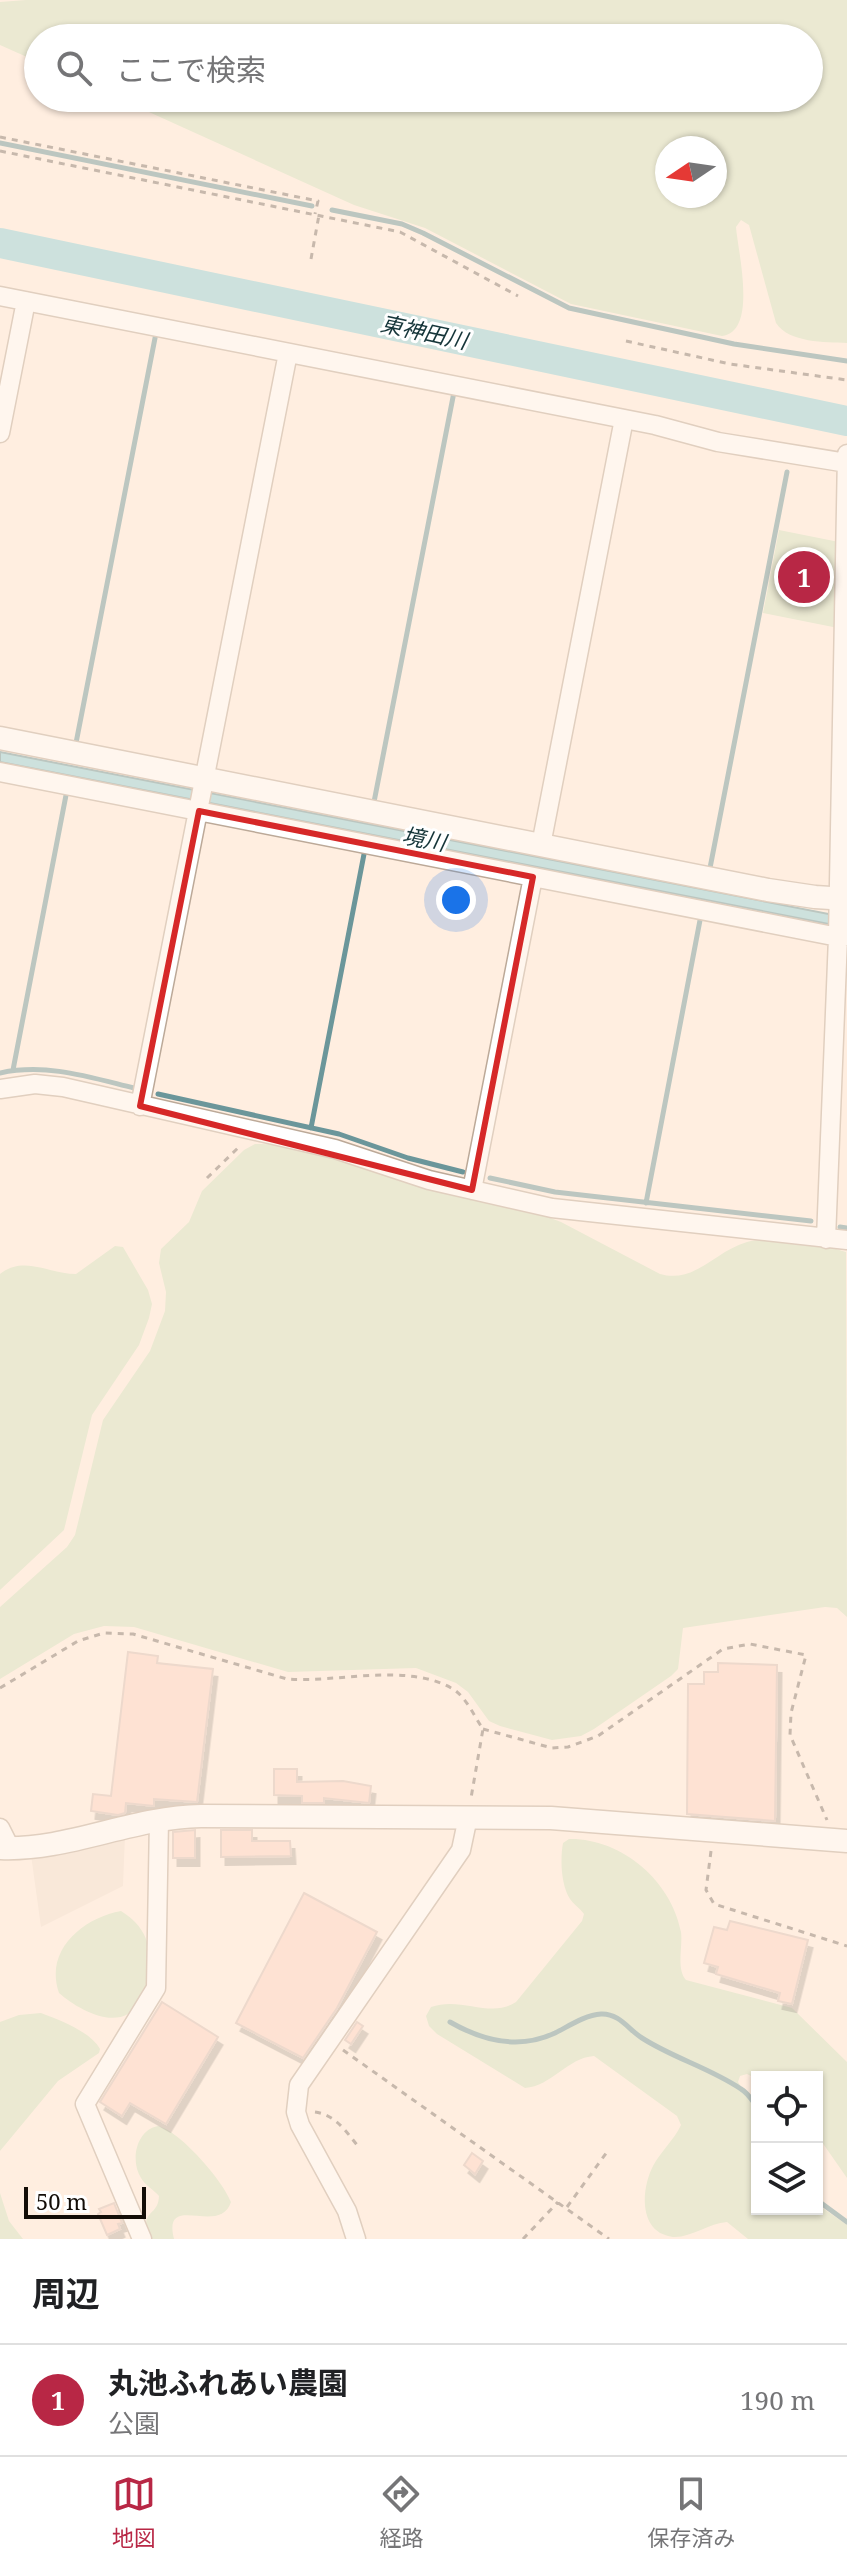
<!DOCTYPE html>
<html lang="ja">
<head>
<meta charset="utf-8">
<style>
	:root { --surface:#fff; --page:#f2f2f2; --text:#202124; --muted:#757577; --line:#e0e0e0; --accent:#b82745 }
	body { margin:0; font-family:"Noto Serif","Noto Sans JP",serif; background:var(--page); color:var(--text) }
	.controls { position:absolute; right:24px; bottom:24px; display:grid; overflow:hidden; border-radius:0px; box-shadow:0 2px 6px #0004 }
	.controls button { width:72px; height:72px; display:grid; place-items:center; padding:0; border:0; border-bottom:2px solid var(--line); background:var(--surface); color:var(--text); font:40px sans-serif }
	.compass { position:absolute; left:655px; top:136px; width:72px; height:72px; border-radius:50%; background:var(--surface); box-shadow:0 2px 6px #0004; rotate:257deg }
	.scale { position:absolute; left:24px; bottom:20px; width:122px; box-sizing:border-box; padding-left:8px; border:4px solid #130d07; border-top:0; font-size:22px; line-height:28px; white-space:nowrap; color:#130d07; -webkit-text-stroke:6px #fff; paint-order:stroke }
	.you { position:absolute; left:456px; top:900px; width:28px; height:28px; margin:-20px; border:6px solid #fff; border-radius:50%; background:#1a73e8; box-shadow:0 0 0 12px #1a73e833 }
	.badge { display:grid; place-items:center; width:52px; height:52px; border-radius:50%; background:var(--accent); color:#fff; font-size:26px; font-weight:700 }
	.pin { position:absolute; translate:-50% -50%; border:4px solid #fff; box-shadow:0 2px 8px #0006 }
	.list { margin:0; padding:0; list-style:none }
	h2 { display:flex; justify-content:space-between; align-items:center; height:104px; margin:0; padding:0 32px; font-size:34px }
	h2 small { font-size:26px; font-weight:400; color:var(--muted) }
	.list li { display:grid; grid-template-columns:52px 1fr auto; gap:24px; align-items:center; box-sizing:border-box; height:112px; padding:0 32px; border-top:2px solid var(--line) }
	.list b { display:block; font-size:30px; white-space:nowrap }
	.list p { margin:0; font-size:26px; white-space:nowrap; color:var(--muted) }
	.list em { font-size:26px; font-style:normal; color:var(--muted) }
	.icon { flex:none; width:44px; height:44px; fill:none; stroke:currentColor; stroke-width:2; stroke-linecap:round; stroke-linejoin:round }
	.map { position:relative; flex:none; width:847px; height:2239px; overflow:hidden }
	.search { position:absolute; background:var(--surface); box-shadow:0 2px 6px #0004; left:24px; right:24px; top:24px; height:88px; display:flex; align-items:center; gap:20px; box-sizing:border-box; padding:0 28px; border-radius:44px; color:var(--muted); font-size:30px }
	.sheet { height:216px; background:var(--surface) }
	nav { display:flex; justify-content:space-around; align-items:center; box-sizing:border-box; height:112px; border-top:2px solid var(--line); background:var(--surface); font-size:22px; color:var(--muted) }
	nav a { display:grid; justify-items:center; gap:4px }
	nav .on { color:var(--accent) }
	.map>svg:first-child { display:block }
	.industrial { fill:#f2e0d0 }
	.green { fill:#d3e2c1; fill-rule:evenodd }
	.water { fill:#91d1d9; stroke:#6b969a; stroke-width:2 }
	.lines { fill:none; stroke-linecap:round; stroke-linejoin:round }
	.stream { stroke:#6b969a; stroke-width:5 }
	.river { stroke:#91d1d9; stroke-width:30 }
	.building { fill:#fdd2c3; stroke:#d8beb4; stroke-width:2; filter:url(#shadow) }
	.minor-casing { stroke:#bca998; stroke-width:21 }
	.tertiary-casing { stroke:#bca998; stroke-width:25 }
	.path { stroke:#83776e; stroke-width:3; stroke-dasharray:6 6; stroke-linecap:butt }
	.minor { stroke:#fff; stroke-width:18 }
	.tertiary { stroke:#fff; stroke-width:22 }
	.marked { fill:none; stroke:#d62828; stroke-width:6; stroke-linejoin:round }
	.labels { text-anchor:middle; stroke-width:6; stroke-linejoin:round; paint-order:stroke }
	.water-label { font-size:22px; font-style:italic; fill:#153539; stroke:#fff }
</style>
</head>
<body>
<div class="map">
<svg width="847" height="2239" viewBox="0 0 847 2239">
	<defs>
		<filter id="shadow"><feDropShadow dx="4.5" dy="8" stdDeviation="0" flood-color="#0004"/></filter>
	</defs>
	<rect width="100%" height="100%" fill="#ffeee0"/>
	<path class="industrial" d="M125,1835L123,1886L41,1927L31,1855Z"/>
	<path class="green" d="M26,0H847V343C825,342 789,343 776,323L749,225L741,220L736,227C738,252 758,332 722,336L571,304L425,228L354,205L118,98H809V38H38V62L0,45V2ZM667,148H715V196H667Z
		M779,530L839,542L838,628L763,613Z
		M255,1144C302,1142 358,1167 403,1182C447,1196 495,1204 540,1214L561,1222L660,1274C695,1284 715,1251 747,1242C771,1236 811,1246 836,1249L846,1252L847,1617L837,1608L825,1607L683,1628L678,1669L671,1676L594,1729L581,1736L552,1740L500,1726L489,1721L468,1692L456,1683L416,1668L288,1672L134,1627L104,1626L74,1634L0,1679V1607L67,1547L75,1535L103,1420L150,1351L165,1311L166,1292L159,1263L161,1249L189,1222L202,1191L244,1150Z
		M115,1246L123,1247L148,1290L152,1304L149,1318L139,1345L92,1415L64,1530L0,1590V1274C24,1255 49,1274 76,1274Z
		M569,1839C621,1838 671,1880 681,1932C683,1946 676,1969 686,1980L792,2008L847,2062V2178L817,2135V2077H757V2079L747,2074L740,2076L738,2082L757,2112V2209H817V2204L847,2225V2239H748L727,2222C709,2223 691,2238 673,2237C638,2233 641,2189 653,2166C661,2151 674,2140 681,2125L677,2116L594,2056C567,2058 552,2086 525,2088L437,2034L429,2026L426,2016L431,2007C461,1996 491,2019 516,2002L582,1921L584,1914C580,1908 574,1905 570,1899C561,1885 560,1859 563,1843Z
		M121,1911C132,1918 141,1926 146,1939C154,1957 148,2004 128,2014C107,2026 75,2007 59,1993C44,1950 83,1918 121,1911Z
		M41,2013C60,2020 91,2032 100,2049L99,2053L58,2081L0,2151V2022L19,2015Z
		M158,2126C180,2131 223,2181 231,2202C220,2237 162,2191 174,2239H149C139,2208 158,2218 159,2196C154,2190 145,2185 141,2178C130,2161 136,2130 158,2126Z
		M0,2193L9,2221L23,2239H0Z"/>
	<path class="water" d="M0,752L839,916V926L0,762Z"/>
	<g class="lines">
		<path class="stream" d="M0,143L312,206
			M332,210L402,224L423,233L569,308L734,344L847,361
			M76,743L156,333
			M374,802L454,392
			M710,868L787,472
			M13,1070L67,790
			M0,1073C47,1063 89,1077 134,1088
			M158,1094L339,1134L408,1158L463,1172
			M311,1128L365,849
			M490,1178L555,1192L811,1221
			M646,1203L701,915
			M840,1227L847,1228
			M450,2022C483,2041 519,2050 555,2033C569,2026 585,2015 601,2014C619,2013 629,2030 642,2038C673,2058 710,2068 741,2089C748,2093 752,2100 757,2107
			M817,2200L847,2222"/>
		<path class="river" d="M0,243L847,421"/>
	</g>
	<path class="building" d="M128,1652L158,1656L157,1663L213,1669L197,1802L154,1799V1806L126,1803L125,1813L118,1815L91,1811L93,1794L111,1796Z
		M718,1663L777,1665L775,1821L687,1814L688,1684H704V1672H718Z
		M274,1769H297V1782L343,1781L371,1786L369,1803L324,1798V1803H302V1796L274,1795Z
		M195,1830V1858H173V1832Z
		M221,1830H252V1841H290L291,1856L221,1857Z
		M304,1893L377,1932L337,2008L303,2058L236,2023Z
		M730,1921L808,1940L792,2004L778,2001L780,1993L716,1974L718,1967L704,1963L714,1927L727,1930Z
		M162,2002L218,2037L166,2124L130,2103L122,2116L100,2102Z
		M357,2022L363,2026L351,2044L345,2040Z
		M472,2153L483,2161L475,2174L464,2165Z
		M114,2203L122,2223L118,2224L120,2229L107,2235L98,2214L101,2212L99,2209Z"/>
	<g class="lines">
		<g class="minor-casing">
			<path id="minor" d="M0,296L655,425L718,442L847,463
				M0,433L26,301
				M0,772L838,937L847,936
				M541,845L624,419
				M0,1089L35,1084L63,1087L335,1149L429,1180L552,1208L847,1240
				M140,1106L288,353
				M472,1190L533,877
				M826,1239L838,937L847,454
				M0,1828L10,1848
				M142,2239L85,2104L156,1988L159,1819
				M356,2239L347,2211L300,2125L296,2112L299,2085L461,1850L468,1817"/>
		</g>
		<g class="tertiary-casing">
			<path id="tertiary" d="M0,738L768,890L815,897L847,899
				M0,1848C68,1851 132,1817 201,1816L551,1818L847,1841"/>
		</g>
		<path class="path" d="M0,137L318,201L315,214
			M0,151L400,232L518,296
			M311,259L319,215
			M626,341L730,364L847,380
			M207,1178L241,1145
			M0,1688L78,1641L104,1633L133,1634L287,1679C338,1683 407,1662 453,1689C466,1697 474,1716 483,1729L471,1798
			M483,1729L552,1748L568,1747L598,1736L723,1649L750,1644L806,1655L791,1713L790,1735L827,1820
			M711,1851L706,1890L714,1904L847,1946
			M343,2050L609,2239
			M315,2112C335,2115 345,2130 357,2145
			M567,2207L607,2152
			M523,2239L558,2202"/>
		<use href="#minor" class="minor"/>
		<use href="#tertiary" class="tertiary"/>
	</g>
	<path d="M0 0H847V2239H0ZM199,811L533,877L472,1190L140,1106Z" fill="#ffeee0" fill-opacity=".55" fill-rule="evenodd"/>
	<path class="marked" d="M199,811L533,877L472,1190L140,1106Z"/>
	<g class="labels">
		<g class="water-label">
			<text transform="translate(424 332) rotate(12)" y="8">東神田川</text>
			<text transform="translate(424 839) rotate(11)" y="8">境川</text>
		</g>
	</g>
</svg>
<div class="controls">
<button><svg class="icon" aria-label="locate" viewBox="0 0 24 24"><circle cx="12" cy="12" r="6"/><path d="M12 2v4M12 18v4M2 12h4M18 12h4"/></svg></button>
<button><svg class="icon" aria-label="layers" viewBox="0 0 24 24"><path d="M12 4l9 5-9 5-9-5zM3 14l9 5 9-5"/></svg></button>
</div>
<svg class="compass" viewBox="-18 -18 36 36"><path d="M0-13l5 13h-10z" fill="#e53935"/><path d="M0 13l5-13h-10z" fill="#757577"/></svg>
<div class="scale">50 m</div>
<div class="you"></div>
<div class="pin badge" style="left:804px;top:577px">1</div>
<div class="search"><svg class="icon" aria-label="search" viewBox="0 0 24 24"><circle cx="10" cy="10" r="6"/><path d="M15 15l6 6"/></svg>ここで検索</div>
</div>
<section class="sheet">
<h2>周辺<small></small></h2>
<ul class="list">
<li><span class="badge">1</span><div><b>丸池ふれあい農園</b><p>公園</p></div><em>190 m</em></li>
</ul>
</section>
<nav>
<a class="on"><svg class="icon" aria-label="map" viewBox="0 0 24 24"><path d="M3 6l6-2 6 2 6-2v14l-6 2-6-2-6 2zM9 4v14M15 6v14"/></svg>地図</a>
<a><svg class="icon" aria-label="directions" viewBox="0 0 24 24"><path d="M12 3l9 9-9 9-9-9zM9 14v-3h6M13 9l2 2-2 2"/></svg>経路</a>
<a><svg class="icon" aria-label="saved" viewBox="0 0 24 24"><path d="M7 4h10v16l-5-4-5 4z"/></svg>保存済み</a>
</nav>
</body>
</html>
